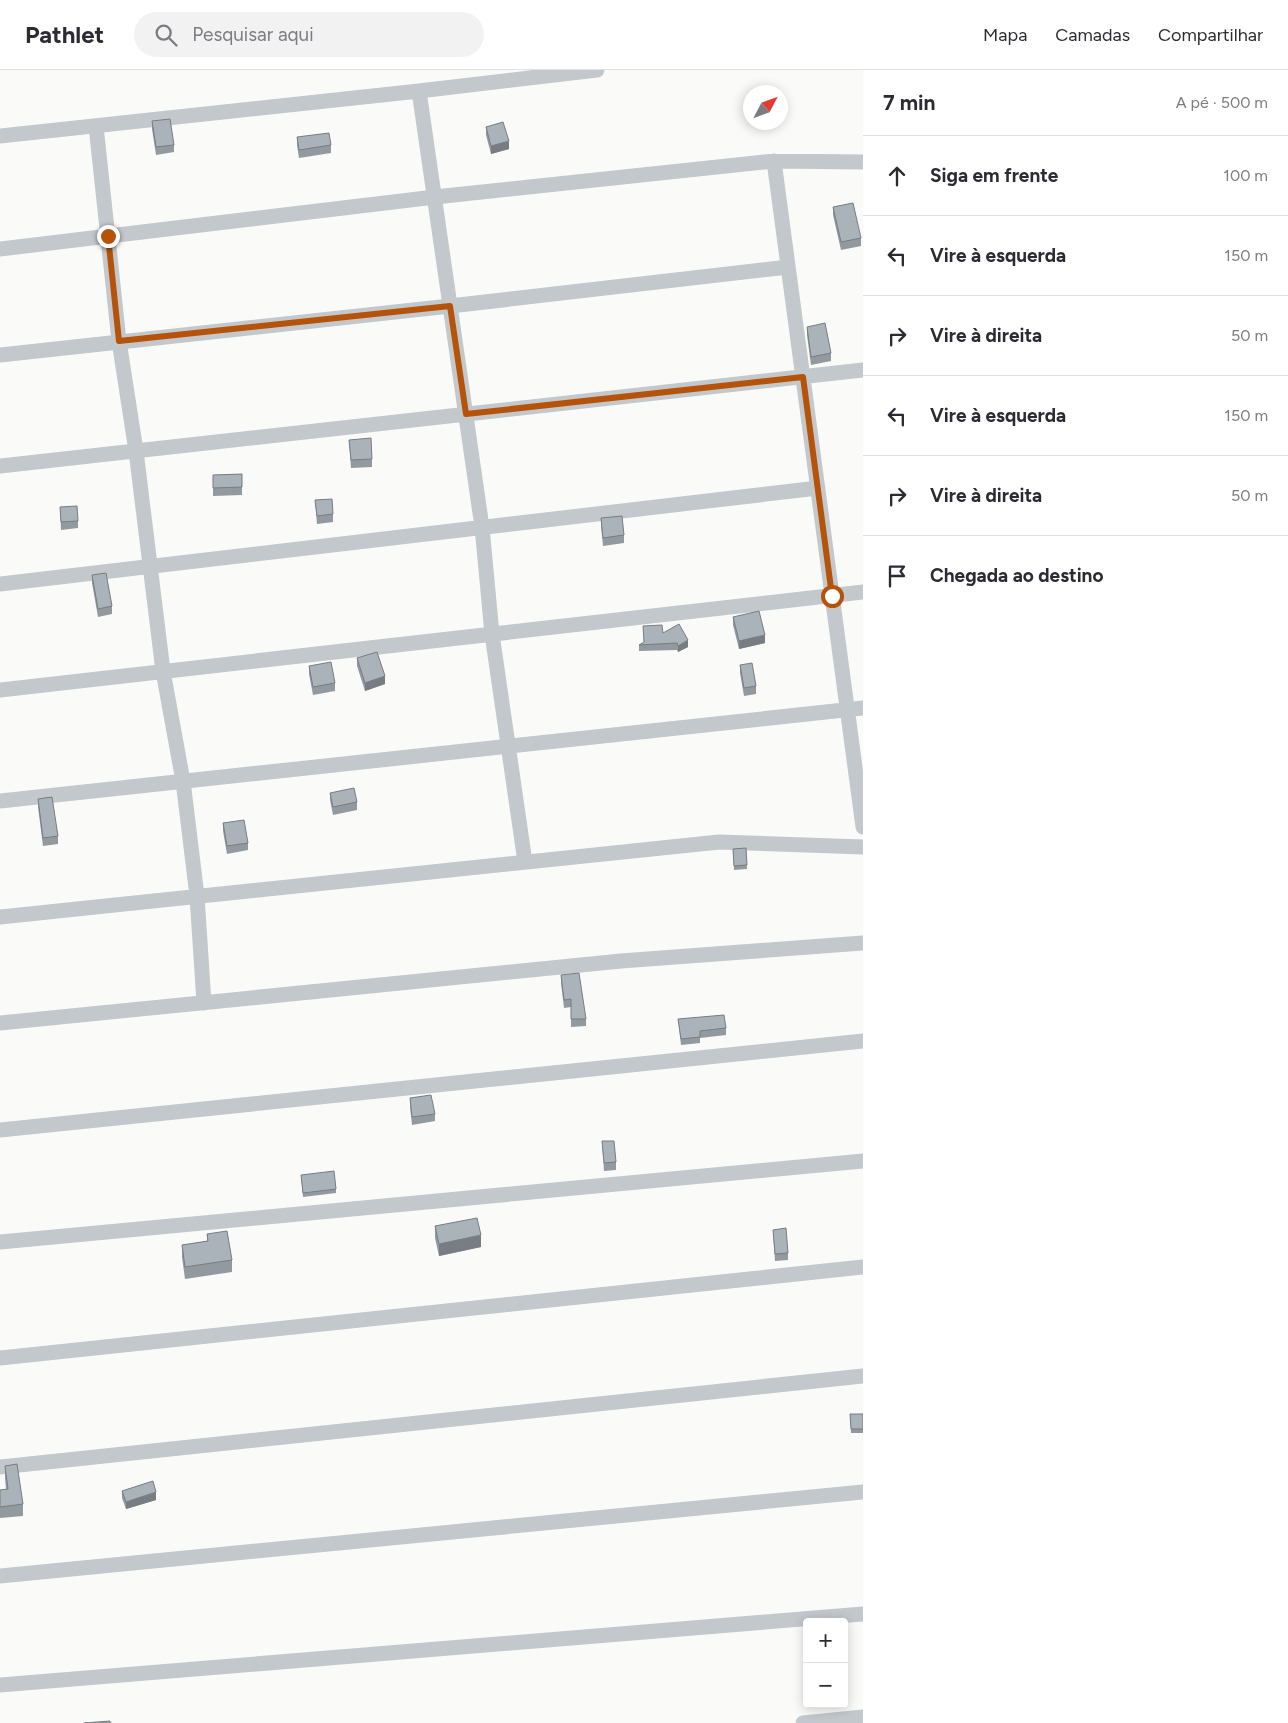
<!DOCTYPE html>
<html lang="pt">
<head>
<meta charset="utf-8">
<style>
	:root { --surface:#fff; --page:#f2f2f3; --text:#2b2b33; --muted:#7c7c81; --line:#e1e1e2 }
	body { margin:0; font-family:Figtree,sans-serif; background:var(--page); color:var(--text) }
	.controls { position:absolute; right:15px; bottom:15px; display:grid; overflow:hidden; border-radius:5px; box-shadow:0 2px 12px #0003 }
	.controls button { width:45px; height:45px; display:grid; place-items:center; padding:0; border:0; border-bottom:1px solid var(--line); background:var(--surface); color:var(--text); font:25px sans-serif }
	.compass { position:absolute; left:743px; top:15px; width:45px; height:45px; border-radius:50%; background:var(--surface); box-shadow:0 2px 12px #0003; rotate:49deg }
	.stop { position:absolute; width:15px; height:15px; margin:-11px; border:4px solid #b45309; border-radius:50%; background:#fff }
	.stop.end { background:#b45309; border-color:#fff; box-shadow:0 1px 5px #0008 }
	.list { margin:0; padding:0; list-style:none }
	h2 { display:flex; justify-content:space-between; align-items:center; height:65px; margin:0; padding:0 20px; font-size:21px }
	h2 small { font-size:16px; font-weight:400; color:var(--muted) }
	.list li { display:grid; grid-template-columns:32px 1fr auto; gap:15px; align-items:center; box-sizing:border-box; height:80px; padding:0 20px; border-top:1px solid var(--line) }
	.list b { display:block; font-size:19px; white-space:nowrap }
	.list em { font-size:16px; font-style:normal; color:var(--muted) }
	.icon { flex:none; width:28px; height:28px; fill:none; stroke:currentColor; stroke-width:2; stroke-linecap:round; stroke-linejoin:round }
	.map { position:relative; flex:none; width:863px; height:1653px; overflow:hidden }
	header { display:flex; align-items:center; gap:30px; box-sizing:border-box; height:70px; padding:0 25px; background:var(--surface); border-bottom:1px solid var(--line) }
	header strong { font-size:24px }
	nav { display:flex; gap:28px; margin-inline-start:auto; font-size:18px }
	.search { width:350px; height:45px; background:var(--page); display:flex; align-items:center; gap:12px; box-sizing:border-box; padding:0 18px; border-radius:28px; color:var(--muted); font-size:19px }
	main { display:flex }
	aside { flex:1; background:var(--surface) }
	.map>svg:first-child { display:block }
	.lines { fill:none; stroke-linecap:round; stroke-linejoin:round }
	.street { stroke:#c3c8cc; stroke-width:15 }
	.wall { fill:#929a9f }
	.shaded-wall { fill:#777d82 }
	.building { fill:#aab3b9; stroke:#777d82 }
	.route { stroke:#b45309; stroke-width:6 }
</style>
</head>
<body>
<header>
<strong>Pathlet</strong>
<div class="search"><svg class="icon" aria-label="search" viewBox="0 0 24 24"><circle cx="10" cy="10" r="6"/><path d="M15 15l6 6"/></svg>Pesquisar aqui</div>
<nav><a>Mapa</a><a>Camadas</a><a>Compartilhar</a></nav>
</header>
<main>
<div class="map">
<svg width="863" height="1653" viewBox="0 0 863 1653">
	<rect width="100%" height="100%" fill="#fafaf8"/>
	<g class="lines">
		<path class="street" d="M419,21L482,457L492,564L525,792
			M96,56L119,271L136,381L163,601L183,711L197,826L204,933
			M0,66L419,21L597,0
			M774,91L863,757
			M0,179L435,127L774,91L863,92
			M0,285L450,236L788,197
			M0,396L863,300
			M0,514L818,418
			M0,620L863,522
			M0,731L863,638
			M0,847L719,772L863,777
			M0,953L621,891L863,873
			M0,1060L863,971
			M0,1172L863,1091
			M0,1288L863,1197
			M0,1397L863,1306
			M0,1506L863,1422
			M0,1615L863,1544
			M803,1653L863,1647"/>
	</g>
	<path class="wall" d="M152,51L174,75V82L156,85L152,59Z
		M486,57L509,79L491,84L486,65Z
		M297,67L331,75V83L299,88L297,75Z
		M833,137L861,168V176L841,180L833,145Z
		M807,257L831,283V291L811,295L807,265Z
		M349,370L372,389V397L351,398Z
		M242,404V425L213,426V405Z
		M315,430L333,444V452L317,454Z
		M60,437L78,451V458L61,460Z
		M601,448L624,465V473L603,476L601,456Z
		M92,505L112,536V544L98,547L92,513Z
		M733,547L765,573L739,579L733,555Z
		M663,563L688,577L678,582L677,580L639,581V575Z
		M357,588L385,614L365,621L357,596Z
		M740,595L756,616V624L744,626L740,603Z
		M309,596L335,613V621L313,625L309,604Z
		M330,723L357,732V740L333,745L330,730Z
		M38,729L58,766V774L43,776L38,737Z
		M223,753L248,773V780L227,784L223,761Z
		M746,778L747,799L734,800L733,779Z
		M561,905L586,949V956L571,957V937L564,938L561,913Z
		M678,949L726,958V965L700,968V973L681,975Z
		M410,1028L435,1044V1051L412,1055L410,1036Z
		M602,1071L616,1092V1100L604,1101Z
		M301,1105L336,1119V1123L303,1127Z
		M435,1156L481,1177L439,1186L435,1168Z
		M773,1160L788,1183V1190L775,1191Z
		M207,1164L232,1190V1202L185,1209L182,1187V1175L207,1171Z
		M850,1344H863V1363H851Z
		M5,1396L23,1434V1446L0,1448V1420L6,1419L5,1408Z
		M122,1421L156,1430L126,1439L122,1428Z"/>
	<path class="shaded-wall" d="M509,71V79L491,84V76Z
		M765,565V573L739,579V571Z
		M688,570V577L678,582V576Z
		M385,606V614L365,621V613Z
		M481,1165V1177L439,1186V1174Z
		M156,1422V1430L126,1439V1432Z"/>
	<path class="building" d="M170,49L174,75L156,77L152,51Z
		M503,52L509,71L491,76L486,57Z
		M329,63L331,75L299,80L297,67Z
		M853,133L861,168L841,172L833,137Z
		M825,253L831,283L811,287L807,257Z
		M371,368L372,389L351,390L349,370Z
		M242,404V417L213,418V405Z
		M332,429L333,444L317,446L315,430Z
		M77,436L78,451L61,452L60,437Z
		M622,446L624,465L603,468L601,448Z
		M106,503L112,536L98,539L92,505Z
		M759,541L765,565L739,571L733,547Z
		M679,554L688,570L678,576L677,573L639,575L644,572L643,556L662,555L663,563Z
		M377,582L385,606L365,613L357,588Z
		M331,592L335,613L313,617L309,596Z
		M752,593L756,616L744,618L740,595Z
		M354,718L357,732L333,737L330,723Z
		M52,727L58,766L43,768L38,729Z
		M244,750L248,773L227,776L223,753Z
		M746,778L747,795L734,796L733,779Z
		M579,903L586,949H571V929L564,930L561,905Z
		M724,945L726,958L700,961V967L681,969L678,949Z
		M431,1025L435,1044L412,1047L410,1028Z
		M602,1071H614L616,1092L604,1093Z
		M334,1101L336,1119L303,1123L301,1105Z
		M477,1148L481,1165L439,1174L435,1156Z
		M786,1158L788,1183L775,1184L773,1160Z
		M227,1161L232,1190L185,1197L182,1175L208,1171L207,1164Z
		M850,1344H863V1359H851Z
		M17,1394L23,1434L0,1437V1420L8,1419L5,1396Z
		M153,1411L156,1422L126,1432L122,1421Z
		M110,1651L111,1653H84Z"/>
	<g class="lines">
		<path class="route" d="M108,166L119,271L450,236L466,344L803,307L832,526"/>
	</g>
</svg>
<div class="controls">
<button>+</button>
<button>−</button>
</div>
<svg class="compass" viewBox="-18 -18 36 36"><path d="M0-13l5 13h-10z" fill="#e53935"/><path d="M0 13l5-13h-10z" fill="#7c7c81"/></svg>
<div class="stop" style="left:832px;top:526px"></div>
<div class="stop end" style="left:108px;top:166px"></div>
</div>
<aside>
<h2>7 min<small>A pé · 500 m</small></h2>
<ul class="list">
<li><svg class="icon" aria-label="ahead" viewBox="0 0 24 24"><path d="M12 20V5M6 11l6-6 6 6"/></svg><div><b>Siga em frente</b></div><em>100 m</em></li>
<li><svg class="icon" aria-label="left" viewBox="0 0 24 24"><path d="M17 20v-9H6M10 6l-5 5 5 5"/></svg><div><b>Vire à esquerda</b></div><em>150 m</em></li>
<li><svg class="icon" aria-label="right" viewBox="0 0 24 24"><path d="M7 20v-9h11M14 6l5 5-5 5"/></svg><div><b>Vire à direita</b></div><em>50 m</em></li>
<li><svg class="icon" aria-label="left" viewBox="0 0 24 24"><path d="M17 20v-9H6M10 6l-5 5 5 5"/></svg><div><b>Vire à esquerda</b></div><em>150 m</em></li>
<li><svg class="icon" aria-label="right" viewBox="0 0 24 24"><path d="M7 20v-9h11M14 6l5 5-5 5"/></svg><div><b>Vire à direita</b></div><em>50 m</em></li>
<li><svg class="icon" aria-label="arrive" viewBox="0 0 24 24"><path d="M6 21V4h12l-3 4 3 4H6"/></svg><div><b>Chegada ao destino</b></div></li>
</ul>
</aside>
</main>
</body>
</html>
